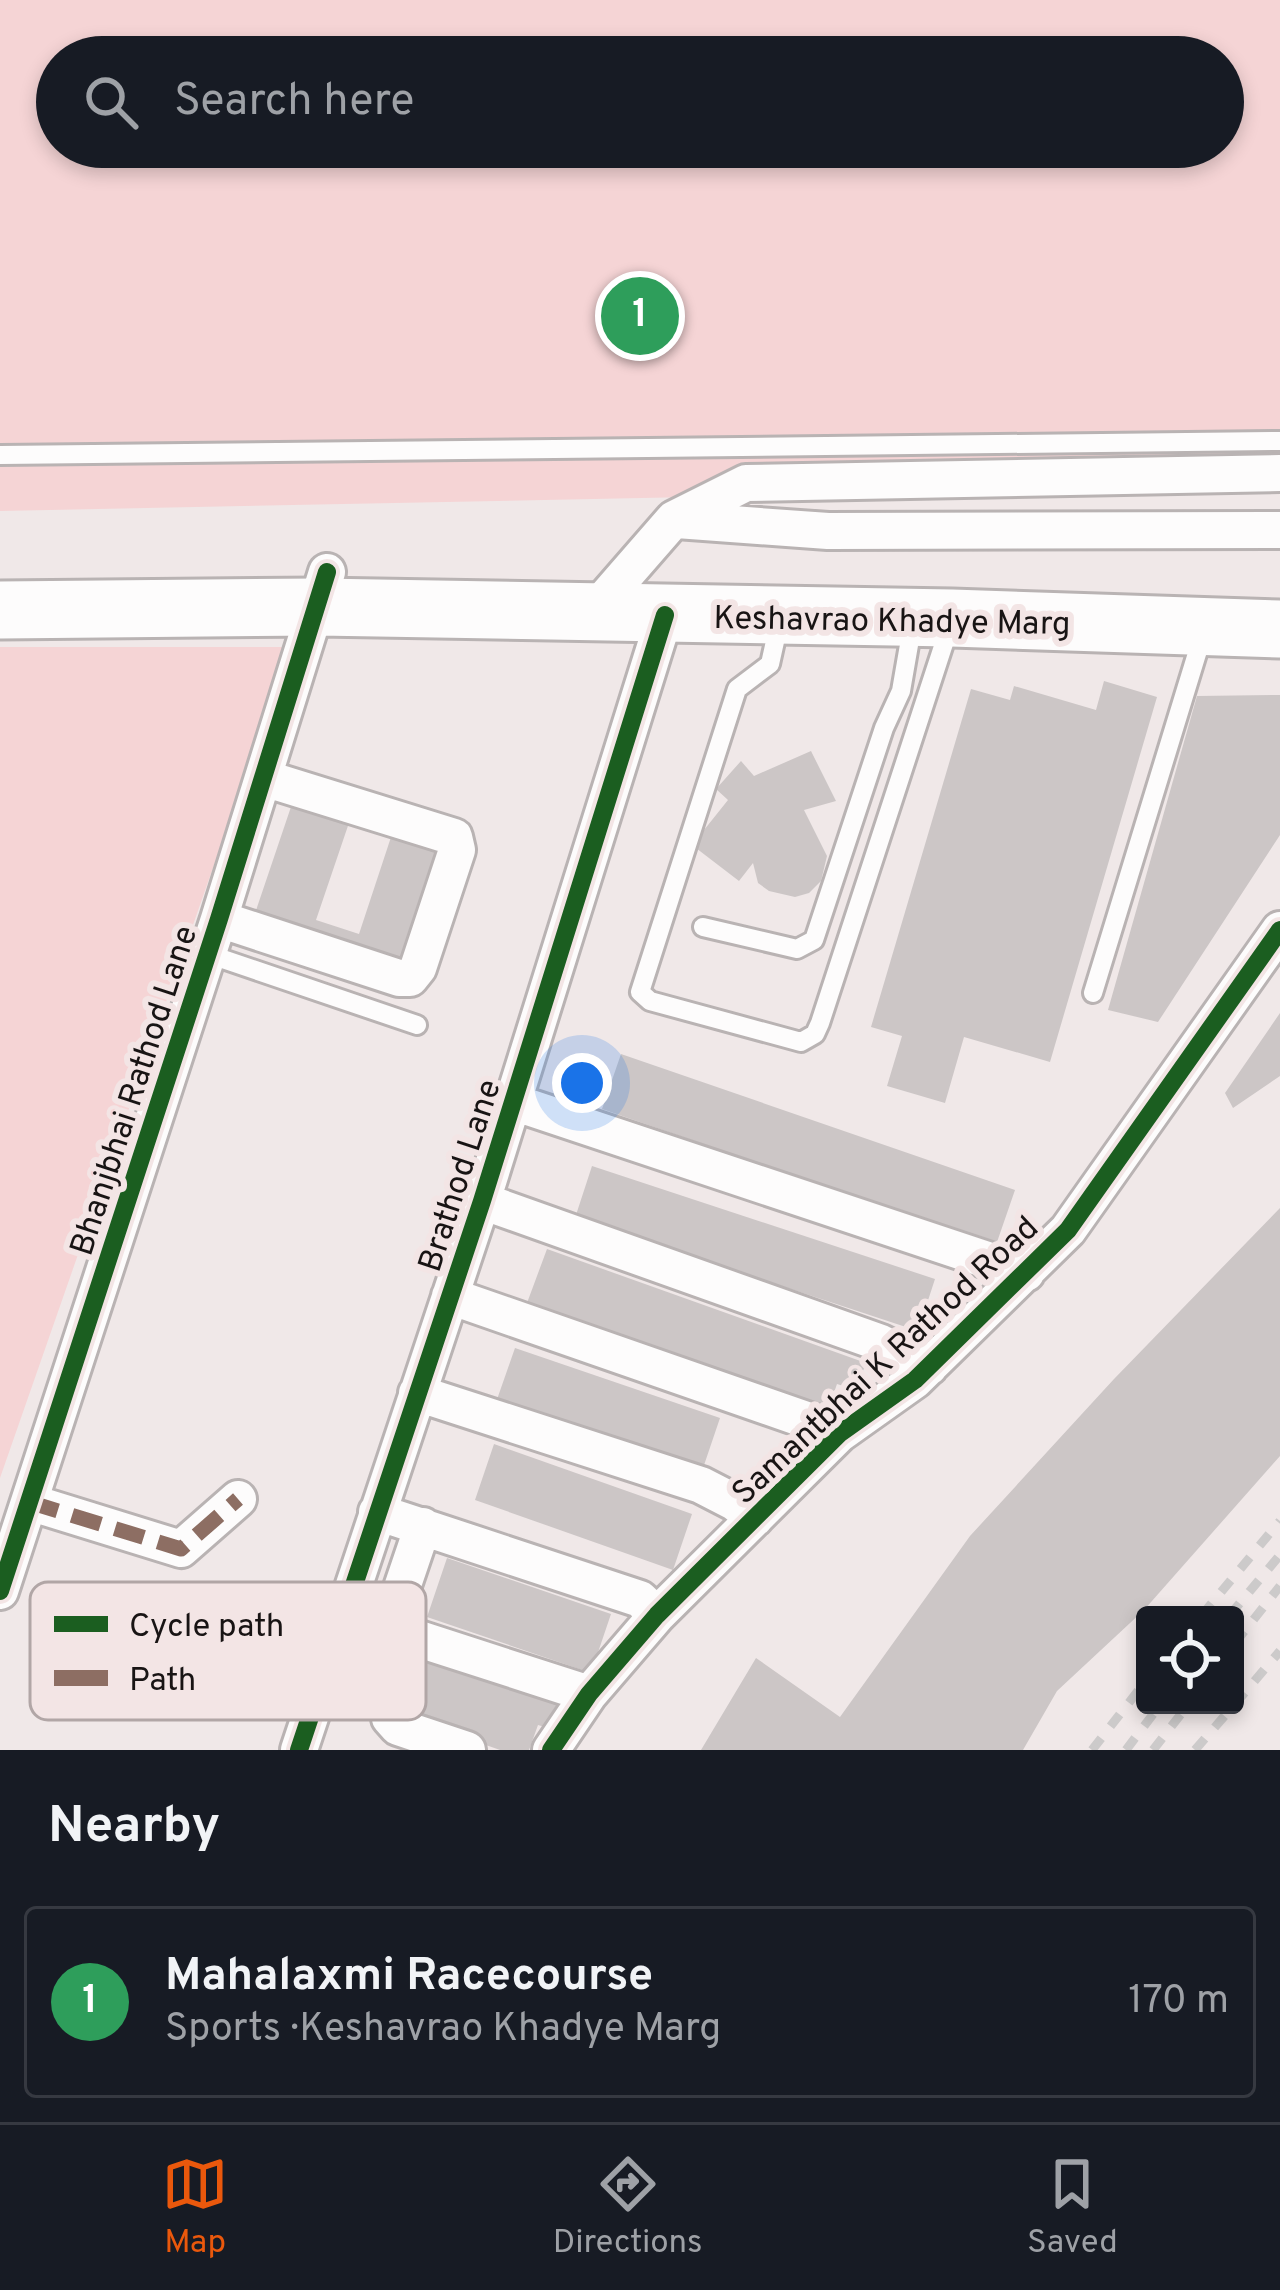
<!DOCTYPE html>
<html lang="en">
<head>
<meta charset="utf-8">
<style>
	:root { --surface:#171b24; --page:#242831; --text:#f1f3f6; --muted:#9ea1a6; --line:#363941; --accent:#ea580c }
	body { margin:0; font-family:Overpass,sans-serif; background:var(--page); color:var(--text) }
	.controls { position:absolute; right:36px; bottom:36px; display:grid; overflow:hidden; border-radius:12px; box-shadow:0 6px 18px #0003 }
	.controls button { width:108px; height:108px; display:grid; place-items:center; padding:0; border:0; border-bottom:3px solid var(--line); background:var(--surface); color:var(--text); font:60px sans-serif }
	.you { position:absolute; left:582px; top:1083px; width:42px; height:42px; margin:-30px; border:9px solid #fff; border-radius:50%; background:#1a73e8; box-shadow:0 0 0 18px #1a73e833 }
	.badge { display:grid; place-items:center; width:78px; height:78px; border-radius:50%; background:var(--accent); color:#fff; font-size:39px; font-weight:700 }
	.pin { position:absolute; translate:-50% -50%; border:6px solid #fff; box-shadow:0 3px 12px #0006 }
	.list { margin:0; padding:0; list-style:none }
	h2 { display:flex; justify-content:space-between; align-items:center; height:156px; margin:0; padding:0 48px; font-size:51px }
	h2 small { font-size:39px; font-weight:400; color:var(--muted) }
	.list li { display:grid; grid-template-columns:78px 1fr auto; gap:36px; align-items:center; box-sizing:border-box; height:192px; margin:0 24px 24px; padding:0 24px; border:3px solid var(--line); border-radius:12px }
	.list b { display:block; font-size:45px; white-space:nowrap }
	.list p { margin:0; font-size:39px; white-space:nowrap; color:var(--muted) }
	.list em { font-size:39px; font-style:normal; color:var(--muted) }
	.icon { flex:none; width:66px; height:66px; fill:none; stroke:currentColor; stroke-width:2; stroke-linecap:round; stroke-linejoin:round }
	.map { position:relative; flex:none; width:1280px; height:1750px; overflow:hidden }
	.search { position:absolute; background:var(--surface); box-shadow:0 6px 18px #0003; left:36px; right:36px; top:36px; height:132px; display:flex; align-items:center; gap:30px; box-sizing:border-box; padding:0 42px; border-radius:66px; color:var(--muted); font-size:45px }
	.sheet { height:372px; background:var(--surface) }
	nav { display:flex; justify-content:space-around; align-items:center; box-sizing:border-box; height:168px; border-top:3px solid var(--line); background:var(--surface); font-size:33px; color:var(--muted) }
	nav a { display:grid; justify-items:center; gap:6px }
	nav .on { color:var(--accent) }
	.map>svg:first-child { display:block }
	.green { fill:#f5d4d5; fill-rule:evenodd }
	.building { fill:#ccc6c6 }
	.lines { fill:none; stroke-linecap:round; stroke-linejoin:round }
	.lane-casing { stroke:#b9b3b3; stroke-width:24 }
	.street-casing { stroke:#b9b3b3; stroke-width:42 }
	.primary-casing { stroke:#b9b3b3; stroke-width:63 }
	.lane { stroke:#fdfcfc; stroke-width:18 }
	.street { stroke:#fdfcfc; stroke-width:36 }
	.primary { stroke:#fdfcfc; stroke-width:57 }
	.rail { stroke:#cccaca; stroke-width:9; stroke-dasharray:15 15; stroke-linecap:butt }
	.quiet { stroke:#8d6e63; stroke-width:15; stroke-dasharray:30 15; stroke-linecap:butt }
	.cycleway-casing { stroke:#f3e5e5; stroke-width:26 }
	.cycleway { stroke:#1b5e20; stroke-width:18 }
	.labels { text-anchor:middle; stroke-width:12; stroke-linejoin:round; paint-order:stroke }
	.street-label { font-size:33px; fill:#181414; stroke:#f3e5e5 }
	.key { fill:#f3e5e5; stroke:#b1a6a6; stroke-width:3 }
	.key-label { font-size:33px; fill:#181414 }
</style>
</head>
<body>
<div class="map">
<svg width="1280" height="1750" viewBox="0 0 1280 1750">
	<rect width="100%" height="100%" fill="#f0e8e8"/>
	<path class="green" d="M0,0H1280V485L0,511ZM57,57H1223V147H57Z
		M0,647H290L0,1478Z"/>
	<path class="building" d="M1104,681L1157,697L1050,1062L964,1037L945,1103L887,1086L902,1036L871,1027L971,689L1010,700L1014,686L1096,710Z
		M1280,695V835L1158,1022L1108,1010L1197,696Z
		M811,751L836,801L804,810L827,856L821,881L809,893L795,897L769,891L758,883L753,863L739,881L692,845L728,800L716,789L741,761L754,776Z
		M295,795L352,814L316,920L359,934L394,828L447,846L403,976L251,925Z
		M1280,1013V1076L1233,1108L1225,1093Z
		M621,1054L1015,1190L996,1245L602,1109Z
		M592,1166L935,1279L918,1331L575,1218Z
		M1280,1208V1456L1144,1610L1057,1691L1023,1750H701L756,1658L840,1717L970,1536L1114,1379Z
		M547,1249L866,1363L856,1390L837,1384L828,1410L527,1303Z
		M515,1348L720,1418L700,1477L494,1408Z
		M494,1444L692,1514L673,1570L475,1500Z
		M447,1558L611,1614L591,1673L427,1617Z
		M427,1650L562,1697L551,1729L538,1725L529,1750H500L404,1716Z"/>
	<g class="lines">
		<g class="lane-casing">
			<path id="lane" d="M0,455L1280,441
				M780,619L770,664L737,689L640,992L650,1001L801,1042L815,1034L820,1023L951,622
				M703,927L797,949L814,940L884,728L901,691L913,622
				M208,954L417,1025
				M1093,993L1203,634"/>
		</g>
		<g class="street-casing">
			<path id="street" d="M677,520L828,531L1280,530
				M593,612L674,519L746,483L1280,473
				M219,919L399,978H410L418,968L457,850L454,837L264,778
				M513,1102L1026,1273
				M482,1201L881,1343L929,1367
				M450,1296L815,1423L835,1437
				M417,1393L701,1485L734,1502L755,1518
				M29,1502L181,1549L238,1499
				M377,1512L640,1599L657,1615
				M423,1526L388,1629L390,1718L398,1727L467,1750
				M0,1591L219,919L327,572
				M388,1629L589,1694
				M299,1750L482,1201L665,615
				M551,1750L589,1694L657,1615L839,1434L915,1380L1068,1230L1280,930"/>
		</g>
		<g class="primary-casing">
			<path id="primary" d="M0,610L319,607L952,618L1280,629"/>
		</g>
		<use href="#lane" class="lane"/>
		<use href="#street" class="street"/>
		<use href="#primary" class="primary"/>
		<path class="rail" d="M1202,1615L1280,1521
			M1230,1615L1280,1555
			M1235,1643L1280,1586
			M1235,1704L1280,1651
			M1092,1750L1145,1682
			M1126,1750L1160,1705
			M1153,1750L1188,1705
			M1195,1750L1234,1705"/>
		<path class="quiet" d="M29,1502L181,1549L238,1499"/>
		<g class="cycleway-casing">
			<path id="cycleway" d="M0,1591L219,919L327,572
				M299,1750L482,1201L665,615
				M551,1750L589,1694L657,1615L839,1434L915,1380L1068,1230L1280,930"/>
		</g>
		<use href="#cycleway" class="cycleway"/>
	</g>
	<g class="labels">
		<g class="street-label">
			<text transform="translate(892 619) rotate(1)" y="12">Keshavrao Khadye Marg</text>
			<text transform="translate(132 1090) rotate(-72)" y="12">Bhanjbhai Rathod Lane</text>
			<text transform="translate(458 1175) rotate(-72)" y="12">Brathod Lane</text>
			<text transform="translate(884 1359) rotate(-43)" y="12">Samantbhai K Rathod Road</text>
		</g>
	</g>
	<rect x="30" y="1582" width="396" height="138" rx="18" class="key"/>
	<rect x="54" y="1616" width="54" height="16" fill="#1b5e20"/>
	<rect x="54" y="1670" width="54" height="16" fill="#8d6e63"/>
	<g class="key-label">
		<text x="129" y="1636">Cycle path</text>
		<text x="129" y="1690">Path</text>
	</g>
</svg>
<div class="controls">
<button><svg class="icon" aria-label="locate" viewBox="0 0 24 24"><circle cx="12" cy="12" r="6"/><path d="M12 2v4M12 18v4M2 12h4M18 12h4"/></svg></button>
</div>
<div class="you"></div>
<div class="pin badge" style="left:640px;top:316px;background:#2e9e5b">1</div>
<div class="search"><svg class="icon" aria-label="search" viewBox="0 0 24 24"><circle cx="10" cy="10" r="6"/><path d="M15 15l6 6"/></svg>Search here</div>
</div>
<section class="sheet">
<h2>Nearby<small></small></h2>
<ul class="list">
<li><span class="badge" style="background:#2e9e5b">1</span><div><b>Mahalaxmi Racecourse</b><p>Sports · Keshavrao Khadye Marg</p></div><em>170 m</em></li>
</ul>
</section>
<nav>
<a class="on"><svg class="icon" aria-label="map" viewBox="0 0 24 24"><path d="M3 6l6-2 6 2 6-2v14l-6 2-6-2-6 2zM9 4v14M15 6v14"/></svg>Map</a>
<a><svg class="icon" aria-label="directions" viewBox="0 0 24 24"><path d="M12 3l9 9-9 9-9-9zM9 14v-3h6M13 9l2 2-2 2"/></svg>Directions</a>
<a><svg class="icon" aria-label="saved" viewBox="0 0 24 24"><path d="M7 4h10v16l-5-4-5 4z"/></svg>Saved</a>
</nav>
</body>
</html>
